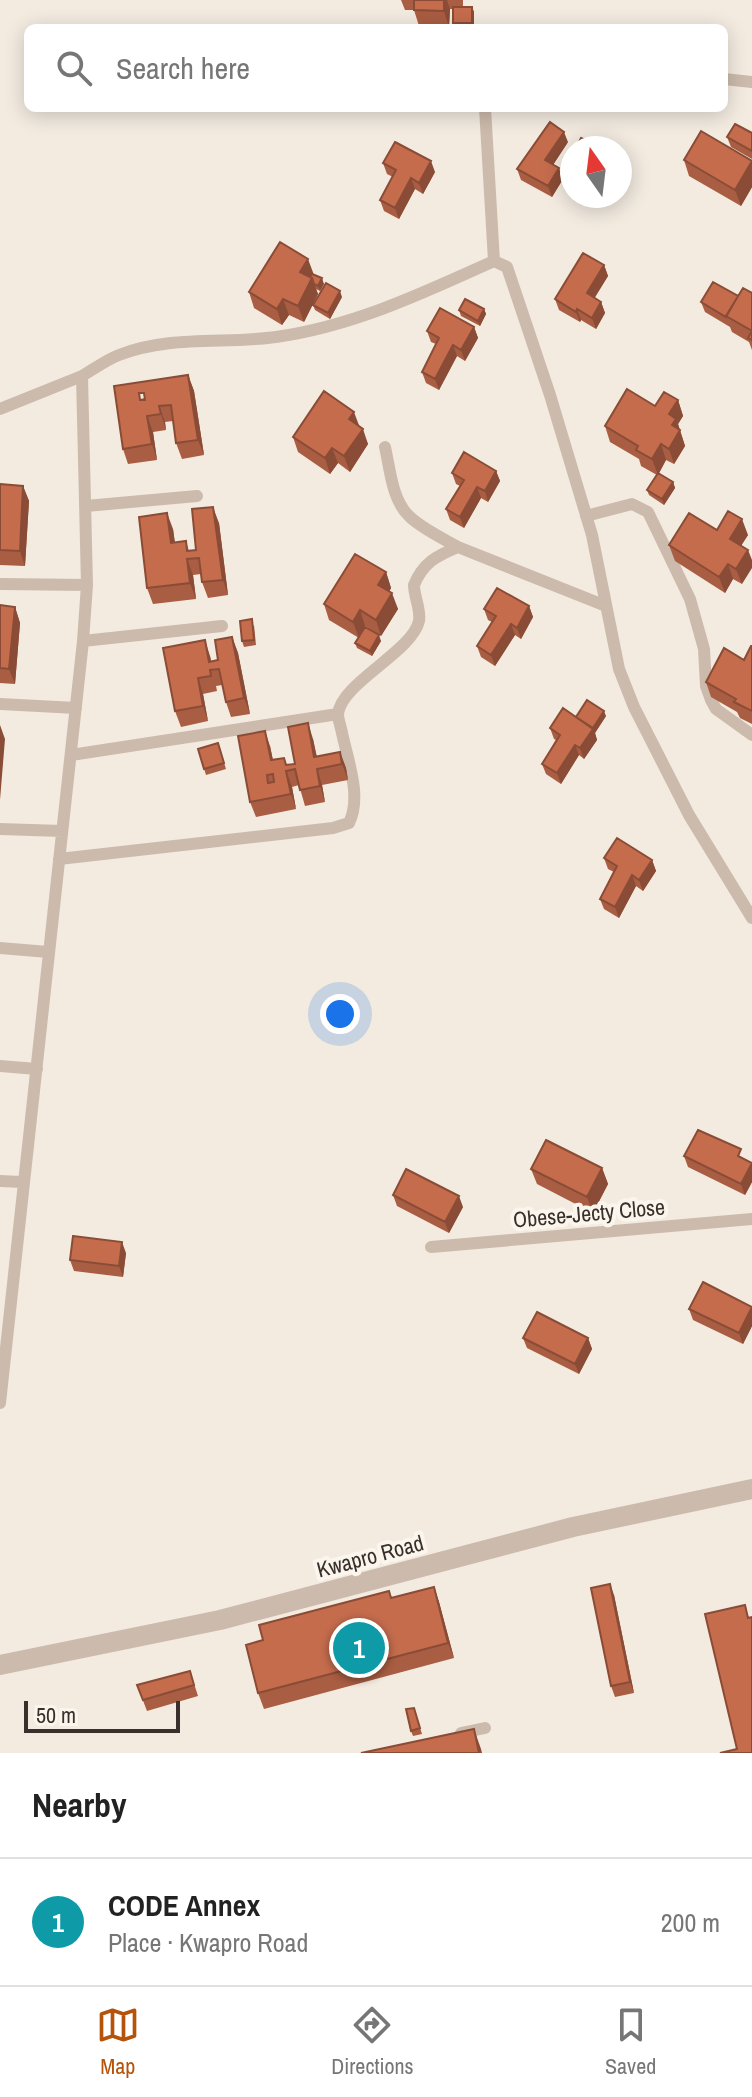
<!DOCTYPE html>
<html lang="en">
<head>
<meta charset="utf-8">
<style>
	:root { --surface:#fff; --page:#f6f6f6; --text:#222; --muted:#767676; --line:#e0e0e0; --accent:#b45309 }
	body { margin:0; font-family:"Archivo Narrow",sans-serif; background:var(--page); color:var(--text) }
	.compass { position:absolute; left:560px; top:136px; width:72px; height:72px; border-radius:50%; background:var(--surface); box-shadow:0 4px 20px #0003; rotate:346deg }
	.scale { position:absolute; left:24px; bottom:20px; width:156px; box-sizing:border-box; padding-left:8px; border:4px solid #3a302b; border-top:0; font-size:22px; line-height:28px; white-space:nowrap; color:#3a302b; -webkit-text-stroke:6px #faf5ed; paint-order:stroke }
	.you { position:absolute; left:340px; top:1014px; width:28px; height:28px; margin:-20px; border:6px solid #fff; border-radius:50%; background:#1a73e8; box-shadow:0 0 0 12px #1a73e833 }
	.badge { display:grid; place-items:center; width:52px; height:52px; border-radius:50%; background:var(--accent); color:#fff; font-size:26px; font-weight:700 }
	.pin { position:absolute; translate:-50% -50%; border:4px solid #fff; box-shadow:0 2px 8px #0006 }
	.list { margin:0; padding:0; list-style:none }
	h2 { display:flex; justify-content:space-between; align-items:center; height:104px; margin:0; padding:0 32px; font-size:34px }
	h2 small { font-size:26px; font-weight:400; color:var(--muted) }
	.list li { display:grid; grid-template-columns:52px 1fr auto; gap:24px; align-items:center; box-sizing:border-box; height:128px; padding:0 32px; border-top:2px solid var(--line) }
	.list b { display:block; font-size:30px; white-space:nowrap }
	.list p { margin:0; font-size:26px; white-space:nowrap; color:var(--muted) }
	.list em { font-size:26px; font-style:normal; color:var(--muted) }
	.icon { flex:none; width:44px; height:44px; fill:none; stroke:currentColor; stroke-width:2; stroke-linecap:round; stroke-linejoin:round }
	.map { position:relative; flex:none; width:752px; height:1753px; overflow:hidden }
	.search { position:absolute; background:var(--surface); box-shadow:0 4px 20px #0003; left:24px; right:24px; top:24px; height:88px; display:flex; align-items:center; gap:20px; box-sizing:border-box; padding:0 28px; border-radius:12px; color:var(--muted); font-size:30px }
	.sheet { height:232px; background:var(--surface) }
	nav { display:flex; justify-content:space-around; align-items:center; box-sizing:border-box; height:112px; border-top:2px solid var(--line); background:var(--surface); font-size:22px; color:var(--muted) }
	nav a { display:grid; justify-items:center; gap:4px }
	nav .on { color:var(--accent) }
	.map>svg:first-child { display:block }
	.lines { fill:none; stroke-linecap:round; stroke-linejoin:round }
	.service { stroke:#ccbbac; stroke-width:12 }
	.minor { stroke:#ccbbac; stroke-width:20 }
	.wall { fill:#a95d42; fill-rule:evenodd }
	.shaded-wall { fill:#8a4c36 }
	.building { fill:#c56c4d; stroke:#8a4c36; stroke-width:2; fill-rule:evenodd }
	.labels { text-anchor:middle; stroke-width:8; stroke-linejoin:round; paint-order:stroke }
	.street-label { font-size:22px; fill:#3a302b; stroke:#faf5ed }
</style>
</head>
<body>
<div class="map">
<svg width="752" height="1753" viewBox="0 0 752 1753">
	<rect width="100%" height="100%" fill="#f3ebe0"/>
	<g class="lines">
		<path class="service" d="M724,79L752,82
			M485,108L494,261
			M0,409L82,376
			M385,447C390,469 392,501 410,517C423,529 442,538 458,547
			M86,506L197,496
			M586,516L632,504L648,512L690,599L704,649L706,686L711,700L716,709L752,735
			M0,584L87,585
			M83,641L222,626
			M0,704L76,708
			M71,755L338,714
			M0,829L62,831
			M59,859L333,828L349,823C362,797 348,761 342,733C341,727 338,720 338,714C341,683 412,652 419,621C421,609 414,597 414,585C423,563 436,556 458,547L606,606
			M0,948L48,952
			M0,1066L37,1069
			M0,1181L22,1182
			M431,1247L752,1219
			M0,1403L83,641L87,585L82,376C94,369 106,360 119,355C169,335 224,344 276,337C354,326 423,293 494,261L507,267L550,395L592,535L619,669L634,707L689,815L752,918
			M461,1733L485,1728"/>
		<path class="minor" d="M0,1665L220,1620L573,1527L752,1489"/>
	</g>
	<path class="wall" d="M401,0H463V7H472L474,12V28H455L453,23V9H450L449,27L419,26L414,10H405Z
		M752,133V159L731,147L727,137Z
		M568,142L553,165L563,179L552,197L521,180L517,169Z
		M684,160L752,161V187L741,206L689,176Z
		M383,163L435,172L423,194L415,189L399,219L384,211L380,200L393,177L387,174Z
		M604,265L608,276L594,298L601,302L605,313L596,329L581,320L580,322L559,310L555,299Z
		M314,275L324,284L320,291L316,289L318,294L304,322L289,315L282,325L254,308L249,292Z
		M752,293V350L749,342L732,332L730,327L705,312L701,302Z
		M342,297L330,319L315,310L313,305Z
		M484,309L486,314L480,326L461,316L459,310Z
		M474,327L478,338L465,361L457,356L439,390L426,383L422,372L436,344L431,342L427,331Z
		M188,375L194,391L204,455L182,459L176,443L173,421L165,422L166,430L153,432L157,460L128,464L123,449L114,386ZM139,393H144L145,398L140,399Z
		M678,400L683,416L678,424L685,446L674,464L666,460L659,473L673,482L675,488L664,505L649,495L647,490L657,475L641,466L639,459L610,442L605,426L655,406Z
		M359,426L368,444L350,472L338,463L330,474L298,452L293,437Z
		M496,471L500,481L488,502L481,498L464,528L450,520L446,509L460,486L456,484L452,473Z
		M0,484L23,486L29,501L25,566L0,565Z
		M219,523L228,595L208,598L202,582L201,574L193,575L196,599L153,604L147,588L173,529L175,543L186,541L189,551L196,550Z
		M748,535L741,545L742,584L733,579L725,593L675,561L669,545Z
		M386,572L391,588L389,592L398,609L381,636L365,626V627L381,641L372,656L357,648L355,643L359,638L329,620L324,604Z
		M0,605L15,607L20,623L15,684L0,683Z
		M529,606L533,617L521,639L515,635L495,666L481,657L477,646L492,622L488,620L484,609Z
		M254,625L256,645L244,647L242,641Z
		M232,637L238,653L250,714L231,717L226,702L222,685L216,686L217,691L203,694L208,721L181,727L175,711L210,656L211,661L218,660Z
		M752,646V724L740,718L737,712L711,697L706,682L744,660Z
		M606,716L595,733L597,740L584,759L579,755L561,784L546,774L542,764L556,740L554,739L550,728L576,717Z
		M313,739L317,757L340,752L346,768L348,780L322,785L325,802L305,806L299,785L292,787L296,809L256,817L250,802L270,746L273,760L284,758L287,765L295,764Z
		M218,743L226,769L206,775L198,749Z
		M604,858L652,860L656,871L643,891L636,886L619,918L604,909L600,899L614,872L608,869Z
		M684,1156L745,1159L752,1163V1182L745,1195L688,1167Z
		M602,1168L608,1184L593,1213L537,1184L531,1169Z
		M393,1195L463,1207L449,1233L397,1206Z
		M126,1253L123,1277L74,1271L70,1260Z
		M752,1307V1326L743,1344L693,1320L689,1309Z
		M523,1338H588L592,1349L579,1374L527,1348Z
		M434,1587L439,1602L454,1658L264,1709L258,1693L263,1640L392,1598Z
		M614,1595L634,1693L615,1697L611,1686Z
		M190,1671L198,1696L147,1711L137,1685Z
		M414,1708L422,1734L413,1736L411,1731Z"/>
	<path class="shaded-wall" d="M444,0H447L450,9L449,27L444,11Z
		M472,7L474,12V28L472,23Z
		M564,132L568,142L549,171L545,160Z
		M431,161L435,172L423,194L419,183Z
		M752,162V187L741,206L735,190Z
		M559,168L563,179L552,197L548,186Z
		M411,178L415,189L399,219L395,208Z
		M308,259L314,275L305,288L300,272Z
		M604,265L608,276L591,304L587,293Z
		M312,278L318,294L304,322L298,306Z
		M322,278L324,284L320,291L318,286Z
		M340,291L342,297L330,319L328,313Z
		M283,299L289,315L282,325L277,309Z
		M601,302L605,313L596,329L592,318Z
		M484,309L486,314L480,326L478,321Z
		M577,309L581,320L580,322L576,312Z
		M474,327L478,338L465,361L461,350Z
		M453,345L457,356L439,390L435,379Z
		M188,375L194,391L204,455L198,440Z
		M678,400L683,416L678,424L685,446L674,464L669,449V414Z
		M159,406L165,422L166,430L161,414Z
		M354,412L360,428L349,419Z
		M147,416L153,432L157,460L152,444Z
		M363,429L368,444L350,472L344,456Z
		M661,444L666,460L658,475L652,459Z
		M332,448L338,463L330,474L325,458Z
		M496,471L500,481L488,502L485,491Z
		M673,482L675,488L664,505L662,499Z
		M23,486L29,501L25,566L20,551Z
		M477,487L481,498L464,528L460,517Z
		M213,507L219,523L228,595L223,580Z
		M167,513L173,529L177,559L171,543Z
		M742,519L748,535L736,554L730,539Z
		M748,550L752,560V568L742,584L736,569Z
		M187,559L193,575L196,599L190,583Z
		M728,564L733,579L725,593L719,577Z
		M386,572L391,588L384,601L378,585Z
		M392,593L398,609L381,636L376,620Z
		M529,606L533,617L521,639L517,628Z
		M15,607L20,623L15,684L9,669Z
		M360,610L365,626L359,638L353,622Z
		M511,624L515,635L495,666L491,655Z
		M379,635L381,641L372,656L370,651Z
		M232,637L238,653L250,714L244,698Z
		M205,640L210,656L213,670L209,662Z
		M198,678L203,694L208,721L203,706Z
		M604,711L606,716L595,733L597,740L584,759L580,748Z
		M308,723L313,739L319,769L314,757Z
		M0,725L5,739L0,800Z
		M265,731L270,746L276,776L271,760Z
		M575,745L579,755L561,784L557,773Z
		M340,752L346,768L348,780L342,764Z
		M317,769L322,785L325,802L320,786Z
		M286,771L292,787L296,809L291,794Z
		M652,860L656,871L643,891L639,880Z
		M632,875L636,886L619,918L615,907Z
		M752,1164V1182L745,1195L741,1184Z
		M602,1168L608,1184L593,1213L587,1197Z
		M459,1196L463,1207L449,1233L445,1222Z
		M122,1242L126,1253L123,1277L119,1266Z
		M752,1308V1326L743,1344L739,1333Z
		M588,1338L592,1349L579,1374L575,1364Z
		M610,1584L614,1595L634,1693L630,1682Z
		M434,1587L439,1602L454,1658L448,1643Z
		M474,1729L481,1749L482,1753H479Z"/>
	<path class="building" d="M414,0H444V11L414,10Z
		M453,7H472V23H453Z
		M550,122L564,132L545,160L559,168L548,186L517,169Z
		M735,124L752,133V151L727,137Z
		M701,131L752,161L735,190L684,160Z
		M581,138L596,145L595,148H576Z
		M395,142L431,161L419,183L411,178L395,208L380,200L396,170L383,163Z
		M280,242L308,259L300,272L312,278L298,306L283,299L277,309L249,292Z
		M583,253L604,265L587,293L601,302L592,318L577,309L576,312L555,299Z
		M312,274L322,278L318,286L314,284L312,278L310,277Z
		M713,282L738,296L726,317L701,302Z
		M326,283L340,291L328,313L313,305Z
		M743,288L752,293V340L748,338L752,331L726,316Z
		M465,299L484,309L478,321L459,310Z
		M440,308L474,327L461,350L453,345L435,379L422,372L439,338L427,331Z
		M188,375L198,440L176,443L171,405L159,406L161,414L147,416L152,444L123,449L114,386ZM139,393H144L145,400H140Z
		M627,389L655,406L664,392L678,400L669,414L676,419L672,425L680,430L669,449L661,444L652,459L636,450L638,446L605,426Z
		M324,391L354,412L349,419L363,429L344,456L332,448L325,458L293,437Z
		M464,452L496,471L485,491L477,487L460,517L446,509L464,480L452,473Z
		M658,473L673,482L662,499L647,490Z
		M0,484L23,486L20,551L0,550Z
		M213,507L223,580L202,582L199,558L187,559L190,583L147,588L139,517L167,513L171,543L186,541L187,551L196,550L192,509Z
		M728,511L742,519L730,539L748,550L736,569L728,564L719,577L669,545L689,513L717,530Z
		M355,554L386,572L378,585L392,593L376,620L360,610L353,622L324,604Z
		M497,588L529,606L517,628L511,624L491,655L477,646L496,616L484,609Z
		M0,605L15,607L9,669L0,668Z
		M252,619L254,640L242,641L240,621Z
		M365,627L379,635L370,651L355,643Z
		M232,637L244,698L226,702L219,669L210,670L211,676L198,678L203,706L175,711L163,648L205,640L209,662L218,660L215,640Z
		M751,646H752V711L734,702L736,699L706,682L724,648L744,660Z
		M587,700L604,711L593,728L576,717Z
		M563,708L593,729L580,748L575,745L557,773L542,764L560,735L550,728Z
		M308,723L314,757L340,752L342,764L317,769L320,786L300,790L295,769L286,771L291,794L250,802L238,736L265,731L271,760L284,758L286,765L295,764L288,727ZM273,774L274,782L268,783L267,775Z
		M218,743L224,763L204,769L198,749Z
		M617,838L652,860L639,880L632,875L615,907L600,899L617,866L604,858Z
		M698,1130L741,1149L738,1156L752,1163L741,1184L684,1156Z
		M546,1140L602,1168L587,1197L531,1169Z
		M406,1169L459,1196L445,1222L393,1195Z
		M73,1236L122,1242L119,1266L70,1260Z
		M703,1282L752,1307L739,1333L689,1309Z
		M537,1312L588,1338L575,1364L523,1338Z
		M610,1584L630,1682L611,1686L591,1588Z
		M434,1587L448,1643L258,1693L246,1645L263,1640L259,1625L389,1591L391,1598Z
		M745,1605L748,1618L752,1617V1753H720L737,1749L705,1614Z
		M190,1671L194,1685L143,1700L137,1685Z
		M414,1708L420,1728L411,1731L406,1709Z
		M474,1729L479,1753H361Z"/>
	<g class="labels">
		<g class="street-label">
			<text transform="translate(589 1213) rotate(-5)" y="8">Obese-Jecty Close</text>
			<text transform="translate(370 1556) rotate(-15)" y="8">Kwapro Road</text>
		</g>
	</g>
</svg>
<svg class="compass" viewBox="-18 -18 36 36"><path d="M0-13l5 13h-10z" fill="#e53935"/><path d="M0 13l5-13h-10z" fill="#767676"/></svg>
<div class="scale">50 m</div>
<div class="you"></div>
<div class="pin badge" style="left:359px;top:1648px;background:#0f9aa8">1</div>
<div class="search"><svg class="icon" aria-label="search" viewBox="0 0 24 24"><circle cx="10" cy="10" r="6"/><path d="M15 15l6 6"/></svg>Search here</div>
</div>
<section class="sheet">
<h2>Nearby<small></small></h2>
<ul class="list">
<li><span class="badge" style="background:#0f9aa8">1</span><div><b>CODE Annex</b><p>Place · Kwapro Road</p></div><em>200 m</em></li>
</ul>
</section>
<nav>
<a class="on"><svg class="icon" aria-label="map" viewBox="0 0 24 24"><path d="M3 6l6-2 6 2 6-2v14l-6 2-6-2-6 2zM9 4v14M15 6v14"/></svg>Map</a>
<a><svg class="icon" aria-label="directions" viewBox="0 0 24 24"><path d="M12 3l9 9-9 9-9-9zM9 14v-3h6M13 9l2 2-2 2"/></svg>Directions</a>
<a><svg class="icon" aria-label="saved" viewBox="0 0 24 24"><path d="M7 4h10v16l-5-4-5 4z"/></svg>Saved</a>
</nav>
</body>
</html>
